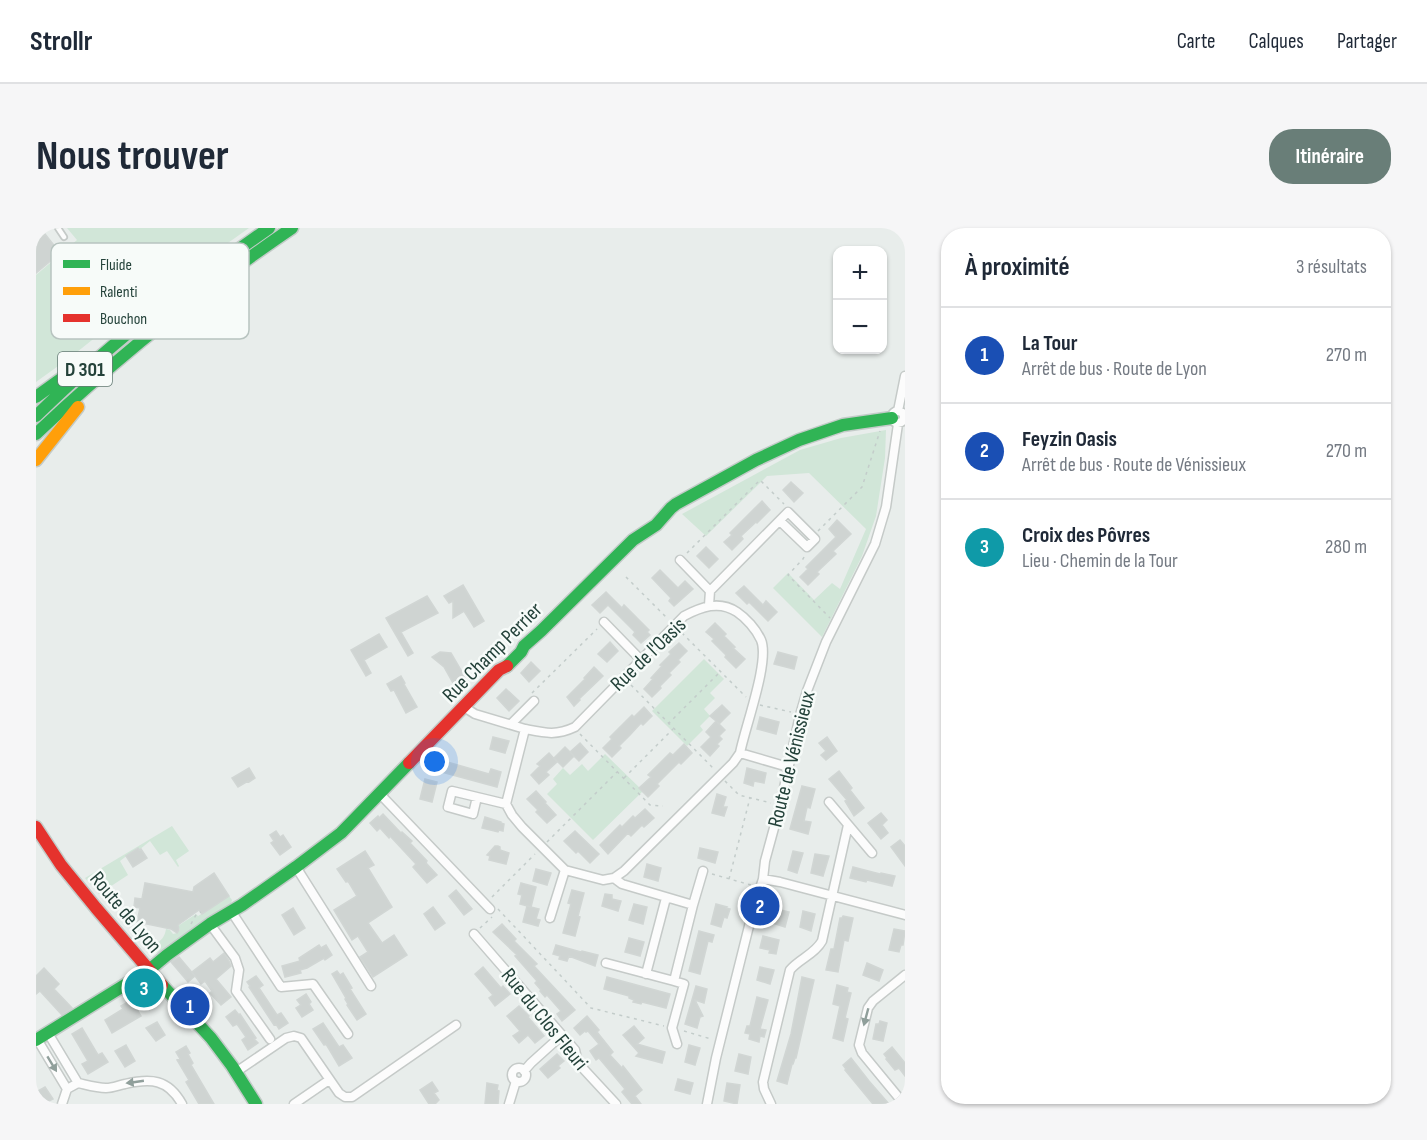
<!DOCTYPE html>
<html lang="fr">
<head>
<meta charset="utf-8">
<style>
	:root { --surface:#fff; --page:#f6f6f7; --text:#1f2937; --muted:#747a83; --line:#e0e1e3; --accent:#697e78 }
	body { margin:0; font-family:"Sofia Sans Condensed",sans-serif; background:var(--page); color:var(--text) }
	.controls { position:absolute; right:18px; top:18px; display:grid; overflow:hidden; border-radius:12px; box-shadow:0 2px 4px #0004 }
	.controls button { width:54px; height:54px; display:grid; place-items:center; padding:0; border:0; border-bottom:2px solid var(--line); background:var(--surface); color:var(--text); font:30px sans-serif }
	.you { position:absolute; left:399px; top:534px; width:21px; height:21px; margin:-15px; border:4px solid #fff; border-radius:50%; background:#1a73e8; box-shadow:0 0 0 9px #1a73e833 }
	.badge { display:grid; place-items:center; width:39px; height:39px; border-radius:50%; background:var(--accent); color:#fff; font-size:20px; font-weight:700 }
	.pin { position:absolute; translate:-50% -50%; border:3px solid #fff; box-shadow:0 2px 6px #0006 }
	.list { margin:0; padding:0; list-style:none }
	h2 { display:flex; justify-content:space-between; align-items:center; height:78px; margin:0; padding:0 24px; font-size:26px }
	h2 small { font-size:20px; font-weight:400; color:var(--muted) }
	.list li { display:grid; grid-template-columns:39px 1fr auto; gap:18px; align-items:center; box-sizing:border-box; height:96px; padding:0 24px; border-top:2px solid var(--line) }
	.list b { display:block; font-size:22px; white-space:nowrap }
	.list p { margin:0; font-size:20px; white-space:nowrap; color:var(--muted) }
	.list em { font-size:20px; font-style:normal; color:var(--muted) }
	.map { position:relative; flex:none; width:869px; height:876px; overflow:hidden; border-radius:24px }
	header { display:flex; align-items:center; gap:36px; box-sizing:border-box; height:84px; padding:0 30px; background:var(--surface); border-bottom:2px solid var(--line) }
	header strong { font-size:28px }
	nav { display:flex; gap:33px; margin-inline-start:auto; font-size:21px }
	.intro { display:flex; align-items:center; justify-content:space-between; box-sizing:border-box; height:144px; padding:0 36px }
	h1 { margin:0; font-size:42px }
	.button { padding:15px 27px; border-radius:24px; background:var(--accent); color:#fff; font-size:21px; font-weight:700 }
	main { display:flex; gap:36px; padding:0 36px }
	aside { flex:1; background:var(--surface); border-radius:24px; box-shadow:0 2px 4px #0004 }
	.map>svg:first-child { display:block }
	.green { fill:#d1e6d8 }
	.building { fill:#cfd4d2; stroke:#d1d6d4; stroke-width:1.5 }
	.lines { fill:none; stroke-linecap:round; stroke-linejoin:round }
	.lane-casing { stroke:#c5cac8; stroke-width:8 }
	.street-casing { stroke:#c5cac8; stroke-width:11 }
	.fast-casing { stroke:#c3cbc8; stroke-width:15 }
	.slow-casing { stroke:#c3cbc8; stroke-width:15 }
	.jam-casing { stroke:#c3cbc8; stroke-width:15 }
	.path { stroke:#c3ccca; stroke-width:1.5; stroke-dasharray:3 4.5; stroke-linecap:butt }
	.lane { stroke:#fcfcfc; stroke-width:4.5 }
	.street { stroke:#fcfcfc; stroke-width:8 }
	.fast { stroke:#30b455; stroke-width:12 }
	.slow { stroke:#ff9f0a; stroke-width:12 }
	.jam { stroke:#e5322d; stroke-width:12 }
	.oneway { fill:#909f9b }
	.labels { text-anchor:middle; stroke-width:5; stroke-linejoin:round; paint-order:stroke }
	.shield { fill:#f7fbf9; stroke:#637a73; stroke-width:1.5 }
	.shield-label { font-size:20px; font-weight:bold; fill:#24423a }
	.street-label { font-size:21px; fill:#24423a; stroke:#f7fbf9 }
	.key { fill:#f7fbf9; stroke:#b8c4c0; stroke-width:1.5 }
	.key-label { font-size:16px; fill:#24423a }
</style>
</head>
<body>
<header>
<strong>Strollr</strong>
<nav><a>Carte</a><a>Calques</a><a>Partager</a></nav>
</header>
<div class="intro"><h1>Nous trouver</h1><a class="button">Itinéraire</a></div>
<main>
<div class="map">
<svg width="869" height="876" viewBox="0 0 869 876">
	<rect width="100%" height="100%" fill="#e8edeb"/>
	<path class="green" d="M31,0H213L182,22L115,65L36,128L0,154V47L26,25L19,16L22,15L28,19L35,17L41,12Z
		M850,202L849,230L840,288L826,328L786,409L737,360L752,345L778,372L796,355L804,361L830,301L773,245L731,248L670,308L646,286L764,222L805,210Z
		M668,431L688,451L674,465L679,470L668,481L674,488L664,498L667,502L651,518L616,483Z
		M569,526L607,563L557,612L511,566L521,556L517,551L527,540L534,547L546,536L552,543Z
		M136,598L153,623L140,632L143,638L142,639L131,623L124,627L114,613L103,622L101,620L84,633L92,647L63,666L49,650Z
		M193,668L196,672L195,675L124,725L111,723L109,721C119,716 128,714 130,701L134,702L137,706L141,705L144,702L142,698L160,686L162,688Z"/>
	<path class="building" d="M9,6L24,25L0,45V13Z
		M755,254L767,265L758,274L747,262Z
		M726,273L734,282L721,295L720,294L705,308L707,311L696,322L688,314L696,307L694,305Z
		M801,292L815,306L797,323L800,326L781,344L783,346L772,357L764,349L772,341L770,339L800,309L793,301Z
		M670,319L682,331L673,340L661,328Z
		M624,342L642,360L649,353L657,361L638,378L633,373L635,370L616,350Z
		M427,357L448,393L438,399L428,383L417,390V373L413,375L408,368Z
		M708,358L727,377L730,373L741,384L732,393L713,374L711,376L700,365Z
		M570,364L586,380L588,377L613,402L611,404L614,407L605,415L597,407L599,404L572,377L564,385L556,377Z
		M391,368L402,385L365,404L377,425L372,428L350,390Z
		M679,395L690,406L688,408L699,419L697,420L709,431L700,440L689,429L690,427L676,413L678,411L670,404Z
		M343,406L351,419L328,432L335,445L330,448L315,422Z
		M574,414L582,423L571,434L562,426Z
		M643,415L651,423L642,432L644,434L633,445L635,447L624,458L625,460L616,469L608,461L617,451L615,450L626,438L624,437L635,426L633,424Z
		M404,424L415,425L429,449L420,455H417L408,439L396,429Z
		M742,424L761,429L758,441L738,436Z
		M495,434L504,443L493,454L485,445Z
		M558,439L567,448L543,471L544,472L538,478L531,469L549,451L548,450Z
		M365,448L369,455L368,456L381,479L370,485L358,462L355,463L351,456Z
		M470,461L483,473L473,483L461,470Z
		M686,477L694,485L683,496L681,494L689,502L683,508L686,511L681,516L683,518L674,528L665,519L675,509L670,504L680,493L674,488Z
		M608,479L616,488L607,497L605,495L594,507L583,518L585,520L576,529L567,520L576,511L574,509L596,487L598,489Z
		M724,489L743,494L740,506L721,501Z
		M457,509L473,513L469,525L454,521Z
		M791,509L801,523L790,532L785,527L790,523L783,515Z
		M544,515L552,524L543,533L538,528L527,539L518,530L529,519L538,528L534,524Z
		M648,516L656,525L645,536L643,534L621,556L623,558L612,569L603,560L615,549L612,547L634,525L637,527Z
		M513,525L521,534L510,544L513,547L503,556L495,547L504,538L501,536Z
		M401,531L453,546L455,541L465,544L461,559L398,542Z
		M213,540L219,550L213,554L212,553L202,559L196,550Z
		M711,540L730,545L728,555L718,553L717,558L708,555Z
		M803,543L816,560L814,562L828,580L818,588L809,573L811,572L793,551Z
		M389,551L401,554L396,574L384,571Z
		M766,558L779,561L774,580L771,579L768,593L775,594L772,606L754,601Z
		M500,563L510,574L509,575L520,587L511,595L500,584L502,582L491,571Z
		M681,566L690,569L687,579H691L688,588L676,585Z
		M609,581L618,590L608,599L606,597L595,608L592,605L572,626L564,617L584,597L586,599L597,588L599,590Z
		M845,585L851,592L846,597L852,605L845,611L832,595Z
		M347,586L365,605L366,604L376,613L374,615L391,633L390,635L401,647L391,655L377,639L380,636L354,608L353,610L344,600L341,603L334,595L342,588L343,590Z
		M449,589L465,594V595L468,596L467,603L463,602L462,604L446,600Z
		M240,603L244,609L247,607L255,619L244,627L235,615L238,613L234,607Z
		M539,603L563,626L554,635L542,623L540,625L528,613Z
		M864,612L869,618V638L855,619Z
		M459,618H462L464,619V622L473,625L470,636L453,632L454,628L451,627Z
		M102,620L103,622L105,621L111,630L97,639L90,628Z
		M664,620L682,624L679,635L662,630Z
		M329,623L338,637L332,640L356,679L332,695L346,715L358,707L371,727L337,749L324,729L332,724L322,708L316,712L298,682L321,668L312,653L310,654L301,641Z
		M757,623L767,625L761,645L752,642Z
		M779,626L793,628L787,648L775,645Z
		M611,636L625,640L622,653L608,649Z
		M817,639L844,646L845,645L859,648L856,658L831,652L830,654L814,650Z
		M500,641L515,645L511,657L497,653Z
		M178,645L193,668L166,686L163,682L142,697L143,702L141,705L135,701L101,694L104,680L98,679L99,670L106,671L109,655L157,664L158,659Z
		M485,655L500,659L495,679L484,676L486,667L482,666Z
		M420,662L436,681L428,687L413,668Z
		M536,662L548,665L542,688L544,689L539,708L527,705L535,676L532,675Z
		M569,666L576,667V671L585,673L582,683L566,678Z
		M598,676L611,679L607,696L593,692Z
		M680,676L691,679L690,680L694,681L691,690L688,689L685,699L675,696Z
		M491,678L503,681L500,691L504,692L502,698L487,694Z
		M397,679L409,695L399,702L388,686Z
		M733,679L753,684L749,699L730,693Z
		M257,680L269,700L258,707L246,687Z
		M767,683L779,686L775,703L764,699Z
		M807,688L817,690L812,713L808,712L802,744L790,742L795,721H798L804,690H806Z
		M466,696L480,711L478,713L501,736L498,738L539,782L526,793L521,786L525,783L511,767L509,769L504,763L505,762L499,755L501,753L479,728L481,727L457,704Z
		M858,701L869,703L867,717H865L863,724L853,722Z
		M663,703L678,707L676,714L672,713L664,746L653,743Z
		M727,708L743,712L740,726L733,725L734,722L724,720Z
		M593,710L608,714L604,728L589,724Z
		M283,717L285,720L290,717L296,727L289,732L288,730L271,740L264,742L265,745L249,749L246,738L264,733L263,730Z
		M520,717L545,724L546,723L562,727L559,738L533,728L531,733L523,731L524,728L517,726Z
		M188,725L193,733L195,738L180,751L195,769L185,777L174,765L176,763L169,753L165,756L156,744L174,730L177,734Z
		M143,729L159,748L152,754L135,734Z
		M831,735L847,742L843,753L827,747Z
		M447,739L465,760L467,758L474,766L459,778L453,770L457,767L439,746Z
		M724,739L738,742L734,756L721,752Z
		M8,740L23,756L18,761L36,780L26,787L4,763L0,766V748Z
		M301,743L304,747L307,745L316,760L314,761L330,786L321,792L311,777L312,776L309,771L310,770L296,746Z
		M220,748L227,757L223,760L241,787L245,785L252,795L243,801L240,796L238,797L213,759L214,758L211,754Z
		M571,749L634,766L630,780L606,774L605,776L597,774L598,772L593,770V768L568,761Z
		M766,749L778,752L760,830H759L757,836H756L751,856L741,853L755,806Z
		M801,757L812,760L811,764L815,765L809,790L812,791L807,813L797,810L804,778L797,776Z
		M660,758L671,761L668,775L659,772L667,788L664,789L661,800L649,796Z
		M270,766L275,774L273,776L277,782L266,789L260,780L265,777L261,772Z
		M721,769L732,772L724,801L730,802L728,809L724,808L723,814L713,811L714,806L709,805L711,798H714Z
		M95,772L105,788L76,805L69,792L87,781L85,778Z
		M483,778L493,788L492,789L508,808L499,815L492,807L483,815L477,808L484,803L471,788Z
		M199,782L203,787L204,786L220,810L218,811L222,815L212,822L206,812L210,809L201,796L197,798L190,789Z
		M551,788L563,802L561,804L577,824L574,827L586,840L587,838L606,862L599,868L605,876H596L586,864L589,861L563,830L560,832L554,823L563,816L552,803L550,804L549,803L544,807L538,800Z
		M844,793L851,795L847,813L837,811L840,796H843Z
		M121,794L129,807L120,813L110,800Z
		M287,795L303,819L307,817L316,830L303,838L290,816L288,817L277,801Z
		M598,798L608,810L601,816L629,824L626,835L600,828L603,825L587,807Z
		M46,800L62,827L66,825L72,834L52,846L46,836L52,833L36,806Z
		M90,817L99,833L89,839L79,823Z
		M653,817L664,820L659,837L649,834Z
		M150,818L154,825L152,826L157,835L155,837L178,876H163L150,854L153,852L141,832L144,831L140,824Z
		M856,819L869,835V848L863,840L859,842L850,831L851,830L848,826Z
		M521,826L528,833L522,838L524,840L512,850L504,841Z
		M703,826L715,829L712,846L699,843Z
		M815,830L833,853L853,876H837L809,842L810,841L807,837Z
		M642,851L657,855L654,866L639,862Z
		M396,854L402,863L398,865L403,872L399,876H393L384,862Z
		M451,855L462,857L461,862L463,863L462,876H449Z
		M691,855L704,857L701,876L688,873Z
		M9,859L17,871L7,876H0V864Z"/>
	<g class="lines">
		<g class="lane-casing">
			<path id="lane" d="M22,0L28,9"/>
		</g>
		<g class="street-casing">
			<path id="street" d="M862,183L869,148
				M856 189a6 6 0 1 1 12 0a6 6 0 1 1-12 0Z
				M644,332L674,363
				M673,377L674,363L752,284L779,311L771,319L744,293
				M568,394L605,432
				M428,479L439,486L489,501
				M475,496L498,473
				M704,525L697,535L588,643L578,650L567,652L529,642L486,599L476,587L470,576L489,501C509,505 520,508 539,499L648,388C665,379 683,372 701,384C710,390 720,401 725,412C734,433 709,499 704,525L752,539
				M344,566L454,681
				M441,569L437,586L412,579L416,563L470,576
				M793,574L836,625
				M260,639L335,758
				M727,651L744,654L869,687
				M657,677L667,643
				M195,683L245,759L277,756L312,806
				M514,690L529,642
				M174,696L199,730L203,742L200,763L234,811
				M438,706L539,822L542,835L580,876
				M570,735L638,753L657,677L586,656L578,650
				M610,746L630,670
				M638,753L648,756L636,800L641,816
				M12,805L42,855C51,857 61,860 70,860C77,860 83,857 89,856C115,850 132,851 146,876
				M1,811L31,861
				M476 847a7 7 0 1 1 14 0a7 7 0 1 1-14 0Z
				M488,843L495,835L526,807
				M200,844L250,810L258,808L265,810L303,865L309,869H316L420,797
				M26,876L31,861L42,855
				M258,876L293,852
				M473,876L480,853
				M671,876L680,830L717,682L727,651L729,633L744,578L764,487L771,463L790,414L839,316L850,279L862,196
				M735,876L728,861L727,854L754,742C763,731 779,726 786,713L812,597
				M868,876L826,825L823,817L832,780L837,773L869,747"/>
		</g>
		<g class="fast-casing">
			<path id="fast" d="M0,169L33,145
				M0,188C33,156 67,125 103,96C145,62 189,31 233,0
				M0,206C80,130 165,62 256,0
				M471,438L485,424L488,418L505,403L597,312L620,297L635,280L640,276L720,232L763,212L807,197L856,190
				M126,757L175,810L196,838L220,876
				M0,812L113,742L131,727L174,696L206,677L260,639L305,605L373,535"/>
		</g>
		<g class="slow-casing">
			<path id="slow" d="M0,232L42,179"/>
		</g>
		<g class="jam-casing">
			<path id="jam" d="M373,535L463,442L471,438
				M0,599L25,637L60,680L126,757"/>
		</g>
		<path class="path" d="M782,303L826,259L844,203
			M651,325L724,252L748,276
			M768,329L767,331L752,347L794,390
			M590,349L632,391
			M646,405L710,469
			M595,457L678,541
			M496,465L561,401
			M724,477L755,484
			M632,496L684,444
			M544,506L614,577L627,578
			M588,550L637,501
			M689,553L703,567L735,575
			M511,614L581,544
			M676,646L715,657
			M693,651L714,570
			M456,669L499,626
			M462,681L555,780L628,798
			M155,696L160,687L165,684
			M444,700L456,689
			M648,803L675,811"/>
		<use href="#lane" class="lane"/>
		<use href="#street" class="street"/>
		<use href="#fast" class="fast"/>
		<use href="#slow" class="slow"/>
		<use href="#jam" class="jam"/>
	</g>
	<defs><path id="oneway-solid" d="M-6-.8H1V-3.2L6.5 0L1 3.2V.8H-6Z" transform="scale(1.5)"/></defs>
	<g class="oneway">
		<use href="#oneway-solid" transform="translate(830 789) rotate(105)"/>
		<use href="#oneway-solid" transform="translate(16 836) rotate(59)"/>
		<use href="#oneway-solid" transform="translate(99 854) rotate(172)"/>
	</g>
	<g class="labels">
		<rect class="shield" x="22" y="124" width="54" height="34" rx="4.5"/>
		<g class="shield-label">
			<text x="49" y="148">D 301</text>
		</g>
		<g class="street-label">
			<text transform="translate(456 424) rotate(-45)" y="7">Rue Champ Perrier</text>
			<text transform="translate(612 426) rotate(-44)" y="7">Rue de l'Oasis</text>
			<text transform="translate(755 531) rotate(-76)" y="7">Route de Vénissieux</text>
			<text transform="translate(90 684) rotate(50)" y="7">Route de Lyon</text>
			<text transform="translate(509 791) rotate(51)" y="7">Rue du Clos Fleuri</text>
		</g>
	</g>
	<rect x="15" y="15" width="198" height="96" rx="9" class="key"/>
	<rect x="27" y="32" width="27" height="8" fill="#30b455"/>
	<rect x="27" y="59" width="27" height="8" fill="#ff9f0a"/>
	<rect x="27" y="86" width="27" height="8" fill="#e5322d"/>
	<g class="key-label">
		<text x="64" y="42">Fluide</text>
		<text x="64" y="69">Ralenti</text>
		<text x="64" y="96">Bouchon</text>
	</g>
</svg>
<div class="controls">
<button>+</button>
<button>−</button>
</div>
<div class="you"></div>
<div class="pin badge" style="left:154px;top:778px;background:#1a4fb4">1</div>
<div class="pin badge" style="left:724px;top:678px;background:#1a4fb4">2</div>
<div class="pin badge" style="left:108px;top:760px;background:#0f9aa8">3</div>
</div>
<aside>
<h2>À proximité<small>3 résultats</small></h2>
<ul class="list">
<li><span class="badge" style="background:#1a4fb4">1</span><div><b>La Tour</b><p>Arrêt de bus · Route de Lyon</p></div><em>270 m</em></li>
<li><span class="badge" style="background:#1a4fb4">2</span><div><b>Feyzin Oasis</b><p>Arrêt de bus · Route de Vénissieux</p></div><em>270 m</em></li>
<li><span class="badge" style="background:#0f9aa8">3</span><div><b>Croix des Pôvres</b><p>Lieu · Chemin de la Tour</p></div><em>280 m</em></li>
</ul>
</aside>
</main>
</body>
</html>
